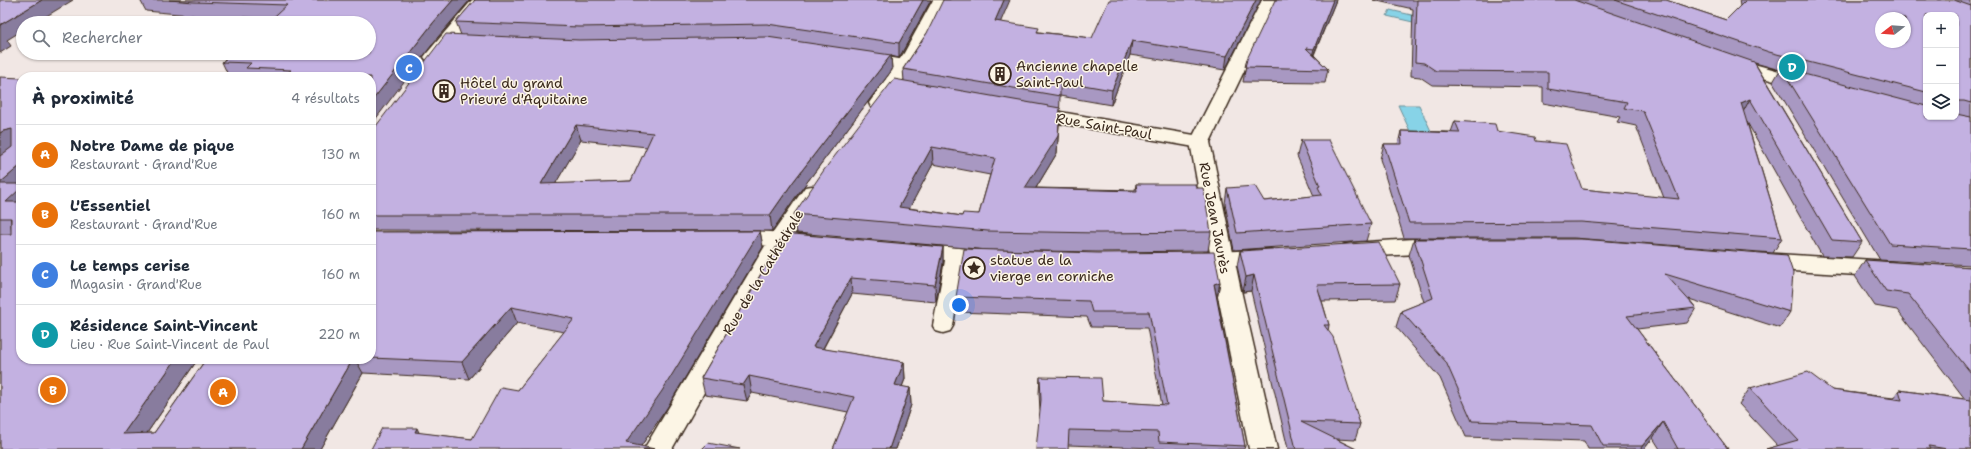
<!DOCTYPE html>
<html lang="fr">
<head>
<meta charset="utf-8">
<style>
	:root { --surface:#fff; --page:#f2f2f3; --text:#1f2937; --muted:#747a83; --line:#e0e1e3; --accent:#3b2a1e }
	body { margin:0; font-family:"Shantell Sans",sans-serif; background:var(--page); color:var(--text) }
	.controls { position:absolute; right:12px; top:12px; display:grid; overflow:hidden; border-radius:8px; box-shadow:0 1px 3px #0004 }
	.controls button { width:36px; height:36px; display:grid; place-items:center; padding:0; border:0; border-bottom:1px solid var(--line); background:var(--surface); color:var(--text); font:20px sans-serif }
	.compass { position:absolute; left:1875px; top:12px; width:36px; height:36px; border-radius:50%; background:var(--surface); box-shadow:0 1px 3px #0004; rotate:253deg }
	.you { position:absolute; left:959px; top:305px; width:14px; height:14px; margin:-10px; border:3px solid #fff; border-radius:50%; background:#1a73e8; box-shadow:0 0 0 6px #1a73e833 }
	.badge { display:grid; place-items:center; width:26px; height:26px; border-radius:50%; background:var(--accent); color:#fff; font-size:13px; font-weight:700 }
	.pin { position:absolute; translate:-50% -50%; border:2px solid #fff; box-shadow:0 1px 4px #0006 }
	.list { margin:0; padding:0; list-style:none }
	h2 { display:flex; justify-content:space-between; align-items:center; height:52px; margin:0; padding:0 16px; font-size:17px }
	h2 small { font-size:13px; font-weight:400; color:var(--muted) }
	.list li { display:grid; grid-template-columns:26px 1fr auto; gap:12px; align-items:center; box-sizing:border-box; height:60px; padding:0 16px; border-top:1px solid var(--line) }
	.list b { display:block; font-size:15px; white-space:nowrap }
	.list p { margin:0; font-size:13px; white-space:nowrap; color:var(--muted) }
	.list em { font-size:13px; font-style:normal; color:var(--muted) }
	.icon { flex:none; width:22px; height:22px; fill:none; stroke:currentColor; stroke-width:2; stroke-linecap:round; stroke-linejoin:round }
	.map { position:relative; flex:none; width:1971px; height:449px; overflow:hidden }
	.search { position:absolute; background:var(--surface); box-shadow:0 1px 3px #0004; left:16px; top:16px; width:360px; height:44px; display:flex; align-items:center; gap:10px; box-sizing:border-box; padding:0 14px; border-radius:22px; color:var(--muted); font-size:15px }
	.panel { position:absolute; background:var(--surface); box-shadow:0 1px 3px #0004; left:16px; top:72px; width:360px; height:292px; border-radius:16px }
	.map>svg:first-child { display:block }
	.water { fill:#87d3e7; stroke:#698f97 }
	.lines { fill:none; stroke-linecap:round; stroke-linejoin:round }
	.service-casing { stroke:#3b2a1e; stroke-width:3 }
	.pedestrian-casing { stroke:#3b2a1e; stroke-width:3 }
	.minor-casing { stroke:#3b2a1e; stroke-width:3 }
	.tertiary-casing { stroke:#3b2a1e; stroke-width:3 }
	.service { fill:#fcf5e5; fill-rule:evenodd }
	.pedestrian { fill:#fcf5e5; fill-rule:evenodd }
	.minor { fill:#fcf5e5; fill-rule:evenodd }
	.tertiary { fill:#fcf5e5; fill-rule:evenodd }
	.wall { fill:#a898c2; stroke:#3b2a1e; fill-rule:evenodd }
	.shaded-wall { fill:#887c9e; stroke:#3b2a1e }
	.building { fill:#c3b1e1; stroke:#3b2a1e; fill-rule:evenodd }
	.labels { text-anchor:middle; stroke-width:3; stroke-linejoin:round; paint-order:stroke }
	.poi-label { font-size:14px; fill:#3b2a1e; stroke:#fcf5e5; text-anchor:start }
	.street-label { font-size:14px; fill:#3b2a1e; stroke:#fcf5e5 }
</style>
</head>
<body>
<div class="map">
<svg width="1971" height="449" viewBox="0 0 1971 449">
	<rect width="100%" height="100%" fill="#f1e7e4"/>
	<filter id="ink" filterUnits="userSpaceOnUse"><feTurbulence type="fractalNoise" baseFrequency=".025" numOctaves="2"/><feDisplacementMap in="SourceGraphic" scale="8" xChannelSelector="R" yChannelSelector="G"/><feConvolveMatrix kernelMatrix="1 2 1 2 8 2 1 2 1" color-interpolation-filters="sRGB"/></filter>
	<g filter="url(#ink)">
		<path class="water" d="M1390,10L1446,23L1443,29L1387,16Z
			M1398,105H1419L1431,131H1410Z"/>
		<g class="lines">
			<g class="service-casing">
				<path id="service" d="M955,249L962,251L964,255L953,326L950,331L943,333L936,331L933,326L946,255L948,251Z"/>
			</g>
			<g class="pedestrian-casing">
				<path id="pedestrian" d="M933,0H949L921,53L885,107L878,109L871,107L869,103L904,53Z
					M812,186L819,187L823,192L787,245L781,247L784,251L672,449H644L762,251L765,246L771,244L768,240L805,187Z"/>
			</g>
			<g class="minor-casing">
				<path id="minor" d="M472,0H489L439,61L433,62L427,61L424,57L427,53Z
					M863,53L911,61L914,65L911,69L905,70L857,62L854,58L857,54Z
					M1732,58L1812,80L1814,84L1812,88L1805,90L1726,67L1723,63L1726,59Z
					M1031,107L1200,136L1207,138L1210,142L1207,146L1200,148L1024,117L1021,113L1024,109Z
					M760,231L810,236L818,238L821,243L818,248L810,250L760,245L733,246L725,244L722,239L725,234L733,232Z
					M1414,239H1443L1451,241L1454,246L1451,251L1443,253L1351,257L1343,255L1340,250L1343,245L1351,243Z
					M914,244L993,251L1001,253L1004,258L1001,263L993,265L906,256L903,251L906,246Z
					M1269,249L1277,251L1280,256L1277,261L1269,263L1204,267L1196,265L1193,260L1196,255L1204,253Z
					M1761,253L1890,261L1898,264L1902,269L1898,274L1890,277L1761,269L1753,266L1750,261L1753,256Z"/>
			</g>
			<g class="tertiary-casing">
				<path id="tertiary" d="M1262,0H1278L1210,142L1240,286L1277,449H1249L1216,286L1190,142Z"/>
			</g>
			<use href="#service" class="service"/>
			<use href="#pedestrian" class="pedestrian"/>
			<use href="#minor" class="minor"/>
			<use href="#tertiary" class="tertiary"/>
		</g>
		<path class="wall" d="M140,0H470L438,37L371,77H229L222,62L272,18L200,16L146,11Z
			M475,0H931L899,58L891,56L892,70L795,198L772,231L371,230V130H373L461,35L456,22ZM581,140L647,147L631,181L555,184Z
			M1261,0L1225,70L1130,55L1111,105L1060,96L1059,125L1057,153L1036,188L1135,190L1136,184L1196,188L1211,232L1208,251L1097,252L988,250L797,233L794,214L904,81L903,69L927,33L1000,22L1039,32L1092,38ZM933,164L990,175L979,214L962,216L909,208Z
			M1336,0L1314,55L1328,69L1325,83L1243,82L1247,59Z
			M1373,0H1666L1726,20L1740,6L1739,0H1971V265L1880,260L1773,82L1780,70L1755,63L1862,242L1852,257L1822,256L1747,122L1782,238L1773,253L1574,238H1404L1380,159L1384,144H1398L1401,131L1451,132L1455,121L1536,141L1582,189L1664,198L1636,126L1617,122L1620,117L1543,103V87L1432,85L1420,77L1411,76L1413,9ZM1926,15H1956V117H1926Z
			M0,77L21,359H198L147,433H154L206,359H371V232L760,231L763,247L667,408L641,446L371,449L419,433L472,439L518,390L564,332L517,323L469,379L363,373L320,449H0Z
			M1301,140L1371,224L1366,241L1234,250L1225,204L1227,188L1264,201L1314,196L1297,156Z
			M782,233L943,247V263L936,302L852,294L823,349L904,362L905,379L902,387L910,388L911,405L896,449H833L848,412L752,393L747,401L705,395L701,378L782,237Z
			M1414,239H1581L1790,312L1780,328L1689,299L1696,308L1687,323L1637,329L1728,449H1660L1653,438L1644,449H1588L1584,441L1466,437L1440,378L1396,327L1401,311L1424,302L1409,255Z
			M1240,251L1400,284L1395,300L1322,301L1329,325L1328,331L1360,424L1355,440L1336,439L1356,449H1288L1251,291L1243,292L1237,266Z
			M1865,260L1971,267V449H1766L1778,446L1739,404L1750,388L1832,390L1893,398L1899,390L1965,399L1897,310L1875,306L1855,276Z
			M1220,282L1217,298L1245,446L1244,449H1156L1155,448L1068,445L1040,410L1039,393L1040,377L1103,401L1162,405L1147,328L1091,327L1087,317L957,312L956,297Z"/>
		<path class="shaded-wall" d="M42,0H73L35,23H23V30L7,40L11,46L0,53V25Z
			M453,0H470L438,37L371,125V102L433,23Z
			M923,0H931L899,58V43Z
			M1004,0H1010L995,35V21Z
			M1256,0H1261L1225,70L1227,56Z
			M1333,0H1336L1310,63L1314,49Z
			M1132,41L1130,55L1111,105L1112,90Z
			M891,55L892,70L795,198L772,231L770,215L793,182Z
			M1750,99L1742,114L1741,103Z
			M1060,108L1057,153L1025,206V188Z
			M576,125L581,140L546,200L541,184Z
			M12,129L21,142L0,157V133L3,131Z
			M932,147L933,164L901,224L899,207Z
			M21,165V214L6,202L0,186V183Z
			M760,231L763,247L667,408L639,449L626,443Z
			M943,247V263L936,302L935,285Z
			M1254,275L1251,291L1243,292L1246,277Z
			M851,278L852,294L815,363L813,347Z
			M1220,282L1217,298L1214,284Z
			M511,307L517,323L469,379L462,362Z
			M176,359H198L136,449L123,434Z
			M353,359H355L363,373L320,449H301Z
			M904,362L905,379L896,402L895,385Z
			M749,376L752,393L747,401L743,385Z
			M910,388L911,405L896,449H889Z
			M1663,422L1653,438L1644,449H1640Z
			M417,428L425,445L415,432Z"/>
		<path class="building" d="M0,0H42L0,25Z
			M169,0H453L433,23L371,102V77H283L291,70L246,68L251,63L222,62L233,53H369V23H267L287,5L194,2Z
			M475,0H923L899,43L767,24L579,27L456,22Z
			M943,0H1004L995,21L1039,28L1037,32L1092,38L1109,0H1256L1227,56L1132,41L1112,90L1060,81V96L903,69L927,33Z
			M1275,0H1333L1314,49L1306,48L1328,69L1245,67L1247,59Z
			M1417,0H1574L1754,62L1862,242L1832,240L1750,99L1741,103L1782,238L1581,222L1409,223L1384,144H1402L1401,131L1460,133L1455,121L1495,124L1497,131L1535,137L1536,141L1566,144L1582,189L1679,199L1643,111L1624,108L1627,102L1548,89V72L1436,71L1424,63L1415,62Z
			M1615,0H1666L1726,20L1746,0H1954L1971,6V103L1964,101H1956V15H1926V92L1769,52ZM1881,18H1905V42H1881Z
			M446,34L579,40L767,37L891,55L793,182L770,215H371V130H373ZM576,125L653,133L631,181L541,184Z
			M1781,68L1926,106V117H1956V114L1971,117V249L1890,244Z
			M0,77L21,78V165L0,183V156L12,147V129L3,131L0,133Z
			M894,79L1060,108L1058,136L1025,188L1137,191L1136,184H1195L1196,188H1203L1211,232L1099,233L988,231L794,214L824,170ZM932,147L995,158L979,214L963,213L962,216L899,207Z
			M1301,140H1329L1371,224L1237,233L1227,188L1255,186L1264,201L1322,195L1318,187L1320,186Z
			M0,184H21V188L6,202H21V359H176L123,434L154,433L206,359H353L301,449H0V234H11V218H0Z
			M760,231L662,391L626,443L655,449H371L382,428H417L415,432L472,439L501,387L518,390L574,319L511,307L462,362L371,358V232Z
			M782,233L943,247L935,285L851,278L813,347L904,362L895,385L910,388L889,449H833L854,397L749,376L743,385L701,378L783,236Z
			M1414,239H1581L1787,255L1793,273L1790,312L1665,274L1696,308L1627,316L1728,449H1678L1663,422L1642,446H1603L1592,425L1472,421L1446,362L1401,311L1433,298Z
			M1379,242L1400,284L1317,285L1329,325H1324L1333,337L1360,424L1301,422L1356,449H1296L1254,275L1246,277L1240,251Z
			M964,249L1098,253L1214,252L1220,282L1214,284L1245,446L1159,442L1158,432L1069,430L1068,449H1036L1041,400L1040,377L1101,378L1103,401L1167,405L1149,312H1092L1089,301L956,297Z
			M1865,260L1971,267V373L1908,294L1886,291Z
			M1808,372L1832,390L1902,400L1899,390L1971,400V449H1947L1929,446L1931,449H1766L1798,440L1750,388Z
			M708,443L740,449H702Z"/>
	</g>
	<defs>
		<g id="building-ring" transform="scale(1.15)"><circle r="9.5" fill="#fcf5e5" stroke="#3b2a1e" stroke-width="1.5"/><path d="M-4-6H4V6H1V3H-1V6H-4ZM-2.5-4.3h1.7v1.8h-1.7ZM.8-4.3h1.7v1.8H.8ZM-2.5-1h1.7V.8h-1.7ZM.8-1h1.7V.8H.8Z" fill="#3b2a1e"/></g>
		<g id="sight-ring" transform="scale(1.15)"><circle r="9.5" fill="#fcf5e5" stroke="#3b2a1e" stroke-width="1.5"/><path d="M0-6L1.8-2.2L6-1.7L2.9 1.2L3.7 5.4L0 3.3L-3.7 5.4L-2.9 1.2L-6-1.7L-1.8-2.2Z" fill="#3b2a1e"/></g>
	</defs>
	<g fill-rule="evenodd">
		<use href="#building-ring" x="1000" y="74"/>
		<use href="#building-ring" x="444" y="91"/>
		<use href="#sight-ring" x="974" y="268"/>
	</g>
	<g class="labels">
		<g class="poi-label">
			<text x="1016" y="71">Ancienne chapelle<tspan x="1016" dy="16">Saint-Paul</tspan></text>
			<text x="460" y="88">Hôtel du grand<tspan x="460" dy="16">Prieuré d'Aquitaine</tspan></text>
			<text x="990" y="265">statue de la<tspan x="990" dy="16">vierge en corniche</tspan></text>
		</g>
		<g class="street-label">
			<text transform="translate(1104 126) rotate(10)" y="5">Rue Saint-Paul</text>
			<text transform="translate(1215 218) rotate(79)" y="5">Rue Jean Jaurès</text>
			<text transform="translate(763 272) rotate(-59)" y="5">Rue de la Cathédrale</text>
		</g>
	</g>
</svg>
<div class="controls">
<button>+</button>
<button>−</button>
<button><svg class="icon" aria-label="layers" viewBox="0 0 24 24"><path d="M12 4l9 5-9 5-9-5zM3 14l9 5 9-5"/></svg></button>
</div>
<svg class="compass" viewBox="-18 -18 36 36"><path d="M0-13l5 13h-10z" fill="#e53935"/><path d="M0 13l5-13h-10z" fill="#747a83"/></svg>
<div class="you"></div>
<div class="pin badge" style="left:223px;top:392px;background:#e8710a">A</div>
<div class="pin badge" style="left:53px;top:390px;background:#e8710a">B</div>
<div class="pin badge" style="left:409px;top:68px;background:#3f7fe0">C</div>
<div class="pin badge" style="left:1792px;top:67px;background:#0f9aa8">D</div>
<div class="search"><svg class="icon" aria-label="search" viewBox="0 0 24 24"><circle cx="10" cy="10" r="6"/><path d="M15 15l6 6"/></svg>Rechercher</div>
<section class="panel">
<h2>À proximité<small>4 résultats</small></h2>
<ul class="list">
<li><span class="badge" style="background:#e8710a">A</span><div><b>Notre Dame de pique</b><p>Restaurant · Grand'Rue</p></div><em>130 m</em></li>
<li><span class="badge" style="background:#e8710a">B</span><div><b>L'Essentiel</b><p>Restaurant · Grand'Rue</p></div><em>160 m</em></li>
<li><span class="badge" style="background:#3f7fe0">C</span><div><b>Le temps cerise</b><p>Magasin · Grand'Rue</p></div><em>160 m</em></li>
<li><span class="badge" style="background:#0f9aa8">D</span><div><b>Résidence Saint-Vincent</b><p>Lieu · Rue Saint-Vincent de Paul</p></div><em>220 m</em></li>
</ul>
</section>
</div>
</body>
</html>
